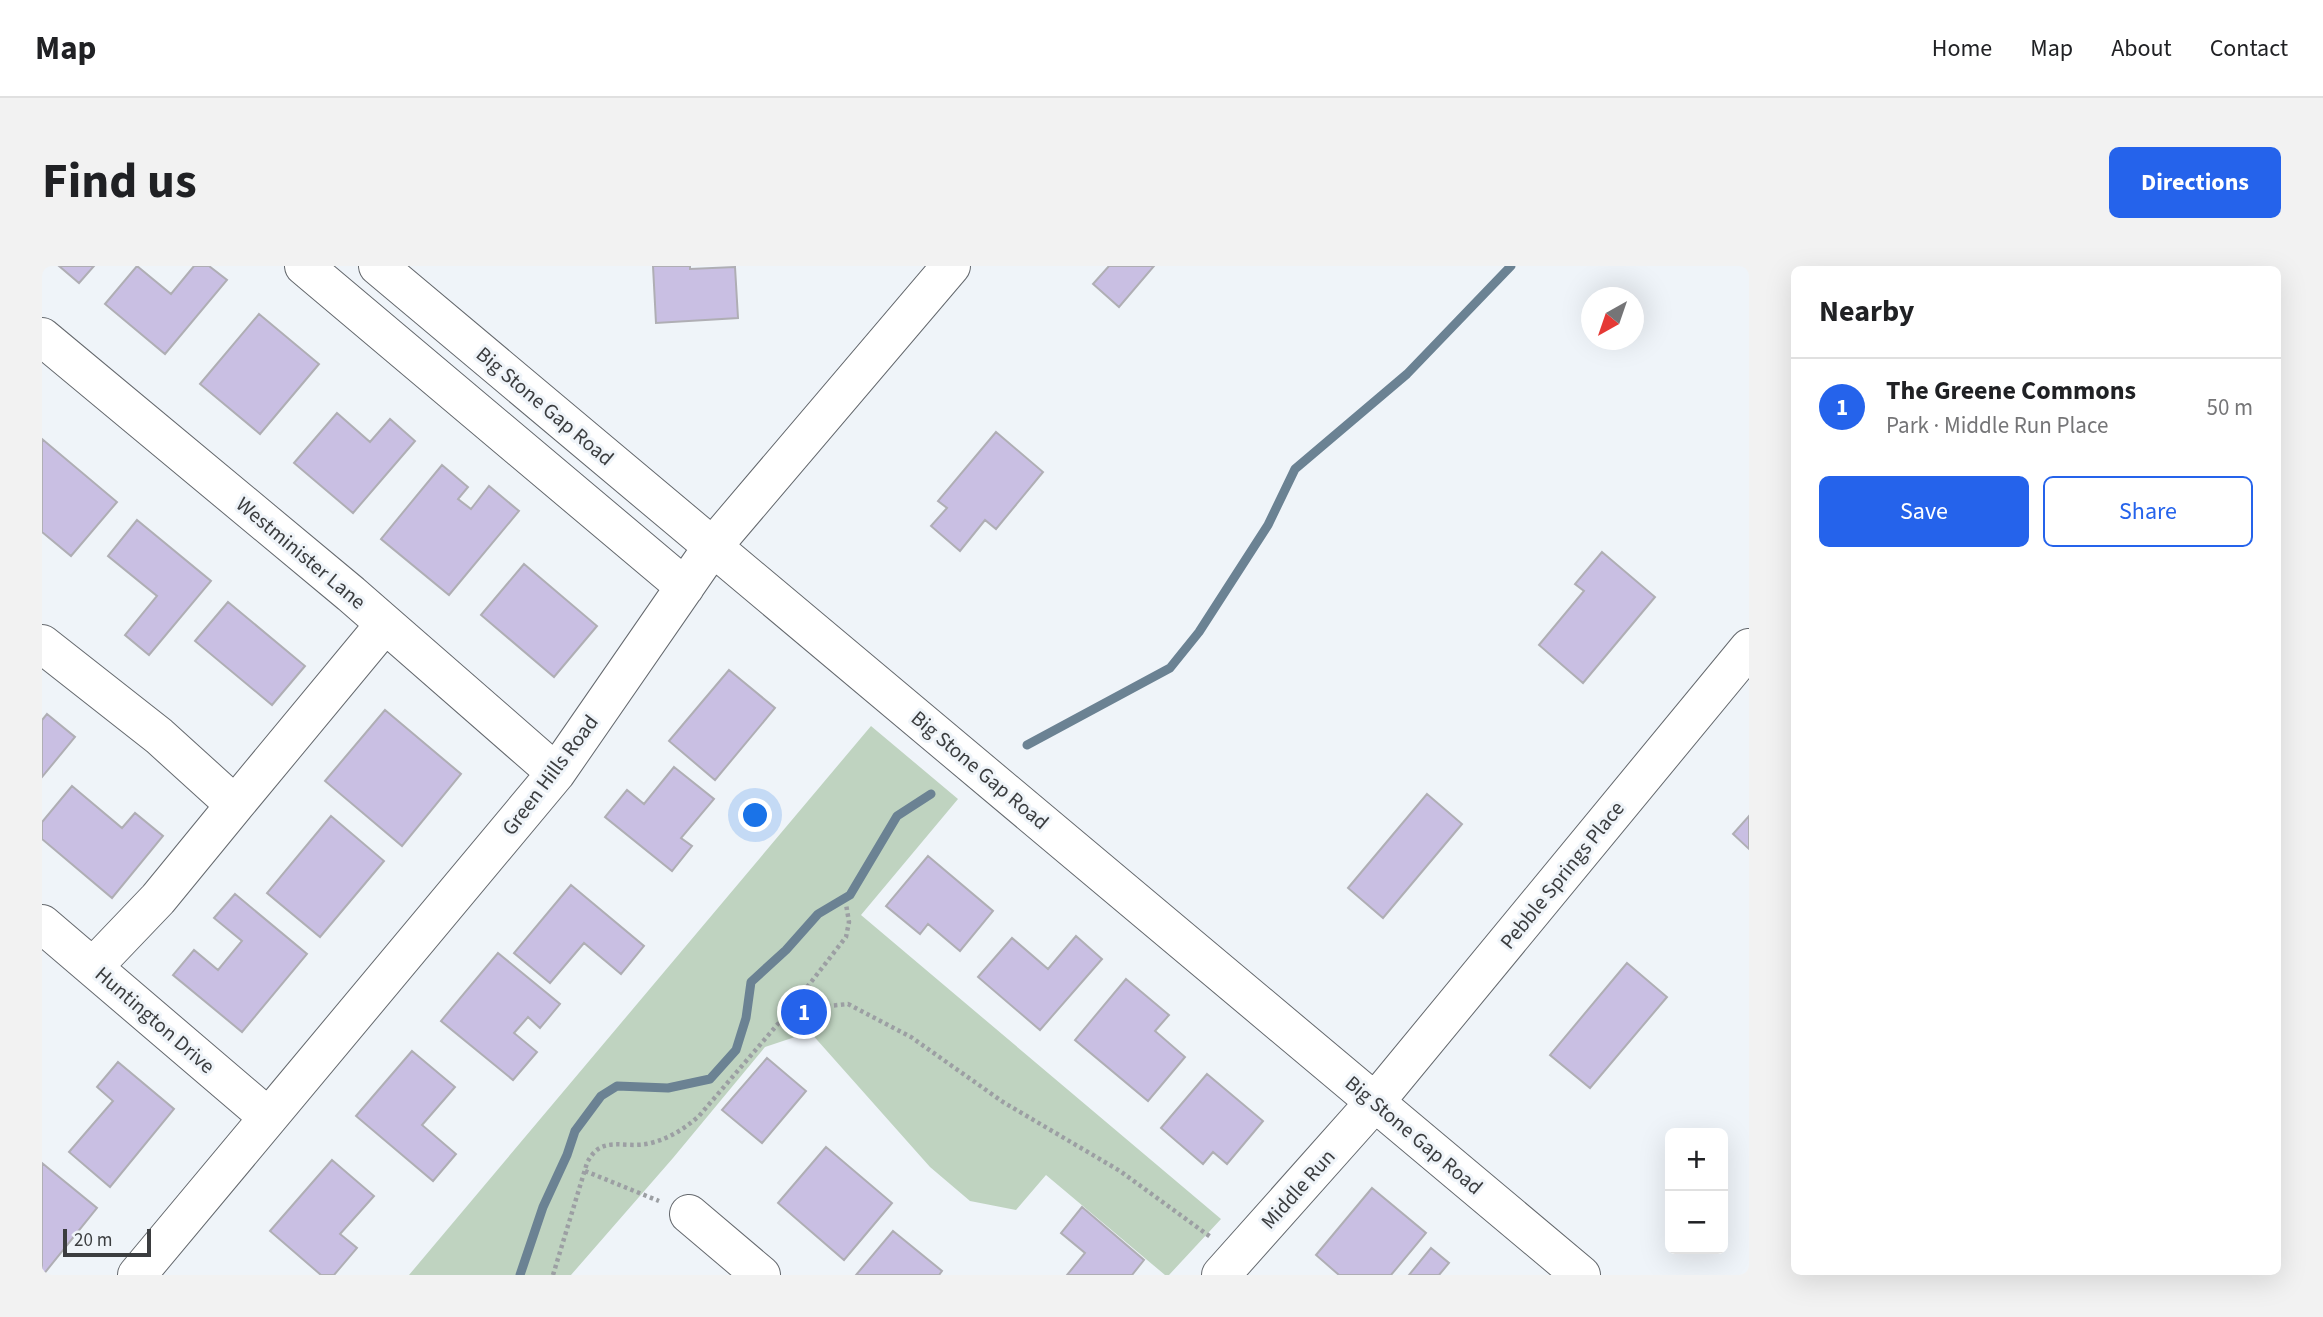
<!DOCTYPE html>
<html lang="en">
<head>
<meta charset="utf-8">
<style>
	:root { --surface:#fff; --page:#f2f2f2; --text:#202124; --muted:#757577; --line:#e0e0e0; --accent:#2563eb }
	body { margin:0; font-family:"Source Sans 3",sans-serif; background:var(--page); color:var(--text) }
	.controls { position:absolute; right:21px; bottom:21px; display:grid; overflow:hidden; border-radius:10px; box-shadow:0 7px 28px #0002 }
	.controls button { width:63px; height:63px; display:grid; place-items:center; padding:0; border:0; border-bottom:2px solid var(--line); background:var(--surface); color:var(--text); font:35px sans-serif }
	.compass { position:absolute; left:1539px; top:21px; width:63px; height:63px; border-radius:50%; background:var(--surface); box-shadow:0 7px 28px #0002; rotate:220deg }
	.scale { position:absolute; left:21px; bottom:18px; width:88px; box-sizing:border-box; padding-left:7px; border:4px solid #3b3d3f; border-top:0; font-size:19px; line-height:24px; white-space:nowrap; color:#3b3d3f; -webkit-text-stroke:5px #eff4f9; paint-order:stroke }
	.you { position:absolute; left:714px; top:550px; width:24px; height:24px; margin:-18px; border:5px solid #fff; border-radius:50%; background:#1a73e8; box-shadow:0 0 0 10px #1a73e833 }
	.badge { display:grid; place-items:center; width:46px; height:46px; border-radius:50%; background:var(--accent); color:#fff; font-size:23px; font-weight:700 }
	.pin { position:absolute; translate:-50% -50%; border:4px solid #fff; box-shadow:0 2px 7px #0006 }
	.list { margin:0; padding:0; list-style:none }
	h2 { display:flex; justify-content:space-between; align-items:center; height:91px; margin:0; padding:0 28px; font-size:30px }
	h2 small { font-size:23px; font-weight:400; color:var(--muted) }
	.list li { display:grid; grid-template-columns:46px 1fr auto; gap:21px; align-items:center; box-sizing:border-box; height:98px; padding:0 28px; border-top:2px solid var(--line) }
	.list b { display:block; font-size:26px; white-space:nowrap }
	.list p { margin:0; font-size:23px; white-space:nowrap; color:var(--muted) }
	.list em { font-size:23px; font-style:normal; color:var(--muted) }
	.actions { display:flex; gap:14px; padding:21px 28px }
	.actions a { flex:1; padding:16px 0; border:2px solid var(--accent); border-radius:10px; text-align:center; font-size:24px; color:var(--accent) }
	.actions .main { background:var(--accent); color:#fff }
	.map { position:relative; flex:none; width:1707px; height:1009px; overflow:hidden; border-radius:10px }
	header { display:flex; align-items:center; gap:42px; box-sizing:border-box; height:98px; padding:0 35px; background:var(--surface); border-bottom:2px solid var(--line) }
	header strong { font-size:33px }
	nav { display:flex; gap:38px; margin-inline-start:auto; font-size:24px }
	.intro { display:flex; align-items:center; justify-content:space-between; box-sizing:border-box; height:168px; padding:0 42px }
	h1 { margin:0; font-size:49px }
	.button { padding:18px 32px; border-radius:10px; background:var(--accent); color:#fff; font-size:24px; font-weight:700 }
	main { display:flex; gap:42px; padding:0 42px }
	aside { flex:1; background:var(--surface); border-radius:10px; box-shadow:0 7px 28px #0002 }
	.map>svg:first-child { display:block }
	.green { fill:#bfd3c0 }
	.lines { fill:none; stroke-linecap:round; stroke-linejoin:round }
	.stream { stroke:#6b8293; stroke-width:9 }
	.building { fill:#c9bfe3; stroke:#afaeb4; stroke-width:2 }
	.minor-casing { stroke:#65696e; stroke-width:40 }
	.path { stroke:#9c9fa3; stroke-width:4.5; stroke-dasharray:3.5 3.5; stroke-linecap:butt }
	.minor { stroke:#fff; stroke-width:38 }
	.labels { text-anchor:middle; stroke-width:6; stroke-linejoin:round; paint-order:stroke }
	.street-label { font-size:21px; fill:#3b3d3f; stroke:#eff4f9 }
</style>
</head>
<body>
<header>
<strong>Map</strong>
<nav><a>Home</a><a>Map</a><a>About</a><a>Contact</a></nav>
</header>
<div class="intro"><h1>Find us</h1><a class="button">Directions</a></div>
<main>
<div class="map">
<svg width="1707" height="1009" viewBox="0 0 1707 1009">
	<rect width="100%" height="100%" fill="#eff4f9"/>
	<path class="green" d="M829,460L916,533L819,649L1179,953L1127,1009H1123L1004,909L974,944L928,935L888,901L768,766L723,781L631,892L529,1009H367Z"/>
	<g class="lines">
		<path class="stream" d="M985,479L1128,402L1157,366L1226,259L1253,203L1365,108L1469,0
			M478,1009L501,941L525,889L533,865L559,830L575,820L626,822L668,813L694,784L704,752L709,716L744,684L776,648L808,629L855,550L889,528"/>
	</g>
	<path class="building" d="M17,0H52L37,17Z
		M95,0L129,28L152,0H167L185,14L123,88L63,38Z
		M611,0H648V3L693,1L696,52L614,57Z
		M1067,0H1112L1077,41L1051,18Z
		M217,48L277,98L218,168L158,118Z
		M295,147L328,176L348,153L373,175L311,247L252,197Z
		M954,166L1001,206L954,263L943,254L918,285L889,260L905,242L896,235Z
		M0,173L75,236L29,290L0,266Z
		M400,199L426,221L416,233L429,243L447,220L477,245L407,329L339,273Z
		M95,254L169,315L107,389L83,369L115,330L66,290Z
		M1560,286L1613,331L1541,417L1497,379L1542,325L1533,318Z
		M482,298L555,360L512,411L439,349Z
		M186,336L263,400L230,439L153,375Z
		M687,404L733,442L673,514L627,475Z
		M343,444L419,508L360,580L283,515Z
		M5,448L33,471L0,511V454Z
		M632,501L672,533L639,572L650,580L630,605L563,551L585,524L602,538Z
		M30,520L80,562L93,547L121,570L70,632L0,573V556Z
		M1385,528L1420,558L1341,652L1306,622Z
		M289,550L342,595L278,671L225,627Z
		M1707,550V583L1691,568Z
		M886,590L951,645L918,685L886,658L878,668L844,640Z
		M529,619L602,680L579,708L542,677L508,717L472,687Z
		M193,628L265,688L200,766L131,709L152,684L176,704L200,675L172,652Z
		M1034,670L1060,693L998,764L936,711L970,672L1006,703Z
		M456,687L518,738L498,762L486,751L472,767L495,786L471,814L399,755Z
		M1585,697L1625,731L1548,822L1508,789Z
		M1084,713L1127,749L1113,765L1143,791L1106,835L1033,774Z
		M370,785L413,821L380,859L414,888L391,915L314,850Z
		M725,792L764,825L720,877L680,844Z
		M76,796L132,843L68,921L27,886L71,835L55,821Z
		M1165,808L1221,855L1185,898L1171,886L1161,898L1119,862Z
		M784,881L850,937L802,994L736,937Z
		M290,894L332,930L298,968L315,982L292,1009H279L228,965Z
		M0,897L55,942L1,1009H0Z
		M1330,922L1384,967L1349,1009H1297L1274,989Z
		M1040,941L1102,994L1090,1009H1025L1043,987L1019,967Z
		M851,965L900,1005L897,1009H814Z
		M1389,982L1407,997L1397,1009H1367Z"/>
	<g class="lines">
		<g class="minor-casing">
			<path id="minor" d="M262,0L643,321
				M336,0L1539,1009
				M0,71L309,328L514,507
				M0,378L117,470L193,539L116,633L51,701
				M193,539L343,358
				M0,658L226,851
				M647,948L719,1009
				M95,1009L514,507L671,280L909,0
				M1179,1009L1333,836L1707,382"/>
		</g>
		<path class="path" d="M764,742L763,729L766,720L804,671L807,656L804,638
			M543,905L617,935
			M511,1009L545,897C560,867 582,884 609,877C628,872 642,863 657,850L741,752L757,743L806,738L869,771L961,836L1078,905L1170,972"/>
		<use href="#minor" class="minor"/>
	</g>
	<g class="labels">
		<g class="street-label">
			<text transform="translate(503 140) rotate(40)" y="7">Big Stone Gap Road</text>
			<text transform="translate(259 287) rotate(40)" y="7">Westminister Lane</text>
			<text transform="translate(938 504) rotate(40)" y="7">Big Stone Gap Road</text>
			<text transform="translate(508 509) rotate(-53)" y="7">Green Hills Road</text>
			<text transform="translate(1520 609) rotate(-51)" y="7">Pebble Springs Place</text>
			<text transform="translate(113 754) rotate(41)" y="7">Huntington Drive</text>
			<text transform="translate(1372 869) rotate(40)" y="7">Big Stone Gap Road</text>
			<text transform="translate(1256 923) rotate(-48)" y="7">Middle Run</text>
		</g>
	</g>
</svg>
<div class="controls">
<button>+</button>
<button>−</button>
</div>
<svg class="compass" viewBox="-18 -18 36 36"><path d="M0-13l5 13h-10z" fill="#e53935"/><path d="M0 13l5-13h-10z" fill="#757577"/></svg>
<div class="scale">20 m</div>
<div class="you"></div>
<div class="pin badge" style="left:762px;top:746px">1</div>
</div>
<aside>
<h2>Nearby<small></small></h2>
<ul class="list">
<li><span class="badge">1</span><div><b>The Greene Commons</b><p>Park · Middle Run Place</p></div><em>50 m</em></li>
</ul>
<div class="actions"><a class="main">Save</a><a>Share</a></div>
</aside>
</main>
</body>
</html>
